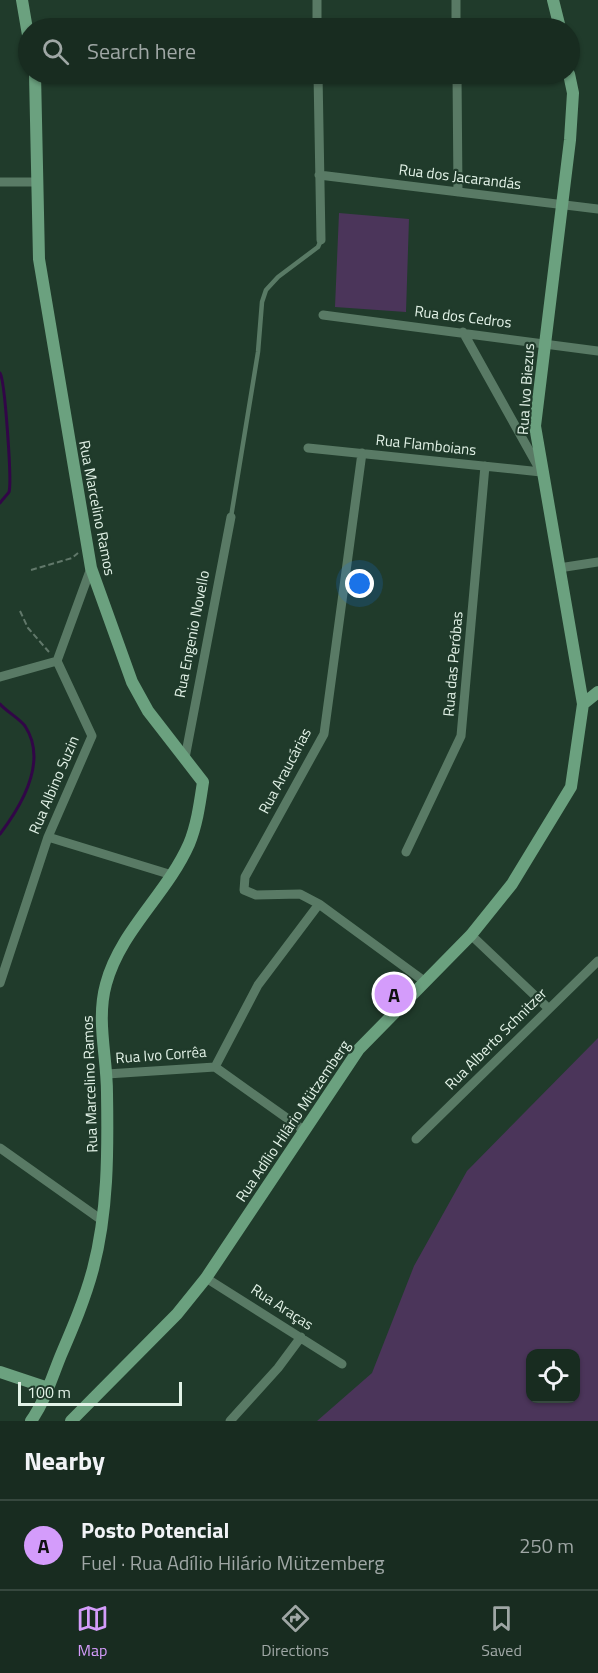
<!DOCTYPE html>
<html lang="en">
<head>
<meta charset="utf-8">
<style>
	:root { --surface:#182c20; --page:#213429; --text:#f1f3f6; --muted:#9fa7a5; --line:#36483e; --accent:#d49cfb }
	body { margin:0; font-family:"Titillium Web",sans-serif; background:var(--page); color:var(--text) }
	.controls { position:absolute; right:18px; bottom:18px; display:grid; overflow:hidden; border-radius:12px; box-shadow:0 2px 4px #0004 }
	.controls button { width:54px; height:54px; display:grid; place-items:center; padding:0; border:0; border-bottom:2px solid var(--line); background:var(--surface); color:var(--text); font:30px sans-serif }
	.scale { position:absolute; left:18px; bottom:15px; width:164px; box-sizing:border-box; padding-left:6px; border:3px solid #e2f2e7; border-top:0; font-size:16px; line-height:21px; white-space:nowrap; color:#e2f2e7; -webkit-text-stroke:4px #203b2b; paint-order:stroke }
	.you { position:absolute; left:360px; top:584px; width:21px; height:21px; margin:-15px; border:4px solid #fff; border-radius:50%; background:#1a73e8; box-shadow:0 0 0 9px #1a73e833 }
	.badge { display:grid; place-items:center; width:39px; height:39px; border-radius:50%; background:var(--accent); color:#111; font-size:20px; font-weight:700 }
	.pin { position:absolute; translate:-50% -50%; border:3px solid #fff; box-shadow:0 2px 6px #0006 }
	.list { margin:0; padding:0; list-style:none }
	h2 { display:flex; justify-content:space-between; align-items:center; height:78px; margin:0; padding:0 24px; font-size:26px }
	h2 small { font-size:20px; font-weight:400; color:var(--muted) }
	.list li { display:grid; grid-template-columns:39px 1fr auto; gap:18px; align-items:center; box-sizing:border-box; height:90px; padding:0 24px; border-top:2px solid var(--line) }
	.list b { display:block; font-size:22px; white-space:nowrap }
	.list p { margin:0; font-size:20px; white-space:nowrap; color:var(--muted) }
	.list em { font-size:20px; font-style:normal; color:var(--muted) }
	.icon { flex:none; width:33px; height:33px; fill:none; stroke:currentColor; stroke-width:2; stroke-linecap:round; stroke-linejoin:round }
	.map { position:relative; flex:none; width:598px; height:1421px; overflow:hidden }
	.search { position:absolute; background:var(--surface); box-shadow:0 2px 4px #0004; left:18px; right:18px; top:18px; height:66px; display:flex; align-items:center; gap:15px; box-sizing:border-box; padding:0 21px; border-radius:33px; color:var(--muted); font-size:22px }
	.sheet { height:168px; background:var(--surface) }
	nav { display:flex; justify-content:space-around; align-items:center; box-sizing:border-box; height:84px; border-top:2px solid var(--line); background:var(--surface); font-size:16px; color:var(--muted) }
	nav a { display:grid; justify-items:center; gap:3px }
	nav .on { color:var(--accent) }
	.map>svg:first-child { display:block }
	.green { fill:#4b355a; fill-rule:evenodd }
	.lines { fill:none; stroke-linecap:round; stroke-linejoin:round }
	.stream { stroke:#310647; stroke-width:3 }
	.path { stroke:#61786a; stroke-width:2; stroke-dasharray:6 3; stroke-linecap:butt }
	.lane { stroke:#597a65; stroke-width:4.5 }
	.street { stroke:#597a65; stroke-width:9 }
	.secondary { stroke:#6ba17f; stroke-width:12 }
	.labels { text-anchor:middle; stroke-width:4.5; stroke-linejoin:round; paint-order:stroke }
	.street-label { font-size:15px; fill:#e2f2e7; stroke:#203b2b }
</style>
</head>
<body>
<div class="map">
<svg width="598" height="1421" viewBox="0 0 598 1421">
	<rect width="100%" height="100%" fill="#203b2b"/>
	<path class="green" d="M339,213L409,219L406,312L335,307Z
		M598,1038V1421H317L372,1373L414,1266L467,1171ZM530,1354H576V1398H530Z"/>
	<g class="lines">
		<path class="stream" d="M0,373C5,381 12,482 9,492C7,495 2,500 0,503
			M0,704C7,712 19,718 25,726C48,761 22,805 0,834"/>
		<path class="path" d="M31,570L72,558L78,553
			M20,611L28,628L49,652"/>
		<path class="lane" d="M231,517L258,352L262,302L266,290L278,277L318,247L321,240"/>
		<path class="street" d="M317,0V28
			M456,0V28
			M318,74L321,240
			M457,74L458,192
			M319,175L598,209
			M0,182H36
			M323,315L598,351
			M463,332L540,470
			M308,448L541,472
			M362,453L324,734L245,877L244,890L256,895L300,894L319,904L424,981
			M559,568L598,562
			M0,677L57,661
			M185,758L231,517
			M48,837L172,875
			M406,852L461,736L485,466
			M471,935L548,1008
			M0,983L48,837L92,736L57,661L91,568
			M215,1067L258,985L319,904
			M107,1074L215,1067L305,1131
			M416,1139L598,961
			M0,1148L103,1221
			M206,1278L342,1364
			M230,1421L278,1368L301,1337"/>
		<path class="secondary" d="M22,0L28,35
			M553,0L560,28
			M583,704L598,692
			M0,1372L48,1388
			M31,1421C45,1401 52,1377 61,1355C73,1327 85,1299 93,1269C108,1212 108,1152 107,1093C107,1056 96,1020 106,984C120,931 167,894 189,844C197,825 200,802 203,782L148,711L132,682L91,568L39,259L35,74
			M71,1421L177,1314L206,1278L359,1049L471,935L512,884L571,787L583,704L535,426L570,140L573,93L569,74"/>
	</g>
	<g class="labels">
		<g class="street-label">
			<text transform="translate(460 177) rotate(7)" y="5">Rua dos Jacarandás</text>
			<text transform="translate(463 317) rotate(7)" y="5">Rua dos Cedros</text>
			<text transform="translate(526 389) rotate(-86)" y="5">Rua Ivo Biezus</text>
			<text transform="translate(426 445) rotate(6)" y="5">Rua Flamboians</text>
			<text transform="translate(97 508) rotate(79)" y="5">Rua Marcelino Ramos</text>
			<text transform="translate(192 634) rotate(-79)" y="5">Rua Engenio Novello</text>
			<text transform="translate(453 664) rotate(-85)" y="5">Rua das Peróbas</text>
			<text transform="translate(285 771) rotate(-62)" y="5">Rua Araucárias</text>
			<text transform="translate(54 785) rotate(-67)" y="5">Rua Albino Suzin</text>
			<text transform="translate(496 1039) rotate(-45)" y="5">Rua Alberto Schnitzer</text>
			<text transform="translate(161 1055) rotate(-4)" y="5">Rua Ivo Corrêa</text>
			<text transform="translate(90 1084) rotate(-92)" y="5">Rua Marcelino Ramos</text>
			<text transform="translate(293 1121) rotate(-56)" y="5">Rua Adílio Hilário Mützemberg</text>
			<text transform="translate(282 1307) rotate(33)" y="5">Rua Araças</text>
		</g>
	</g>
</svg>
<div class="controls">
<button><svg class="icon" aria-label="locate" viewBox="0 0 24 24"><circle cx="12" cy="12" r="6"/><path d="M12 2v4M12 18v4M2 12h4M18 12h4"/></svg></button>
</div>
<div class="scale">100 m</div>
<div class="you"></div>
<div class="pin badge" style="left:394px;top:994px">A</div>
<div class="search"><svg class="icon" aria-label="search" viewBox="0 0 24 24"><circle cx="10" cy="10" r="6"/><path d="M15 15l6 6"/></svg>Search here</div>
</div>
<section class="sheet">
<h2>Nearby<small></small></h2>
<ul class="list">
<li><span class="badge">A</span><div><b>Posto Potencial</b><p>Fuel · Rua Adílio Hilário Mützemberg</p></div><em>250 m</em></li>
</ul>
</section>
<nav>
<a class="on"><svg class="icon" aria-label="map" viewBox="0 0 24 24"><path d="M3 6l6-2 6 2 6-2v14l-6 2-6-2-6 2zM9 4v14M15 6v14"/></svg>Map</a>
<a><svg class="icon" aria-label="directions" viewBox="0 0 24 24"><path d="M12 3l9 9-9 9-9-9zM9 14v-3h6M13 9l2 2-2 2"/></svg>Directions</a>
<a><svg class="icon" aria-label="saved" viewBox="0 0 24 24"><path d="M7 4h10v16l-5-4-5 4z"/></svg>Saved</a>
</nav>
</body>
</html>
